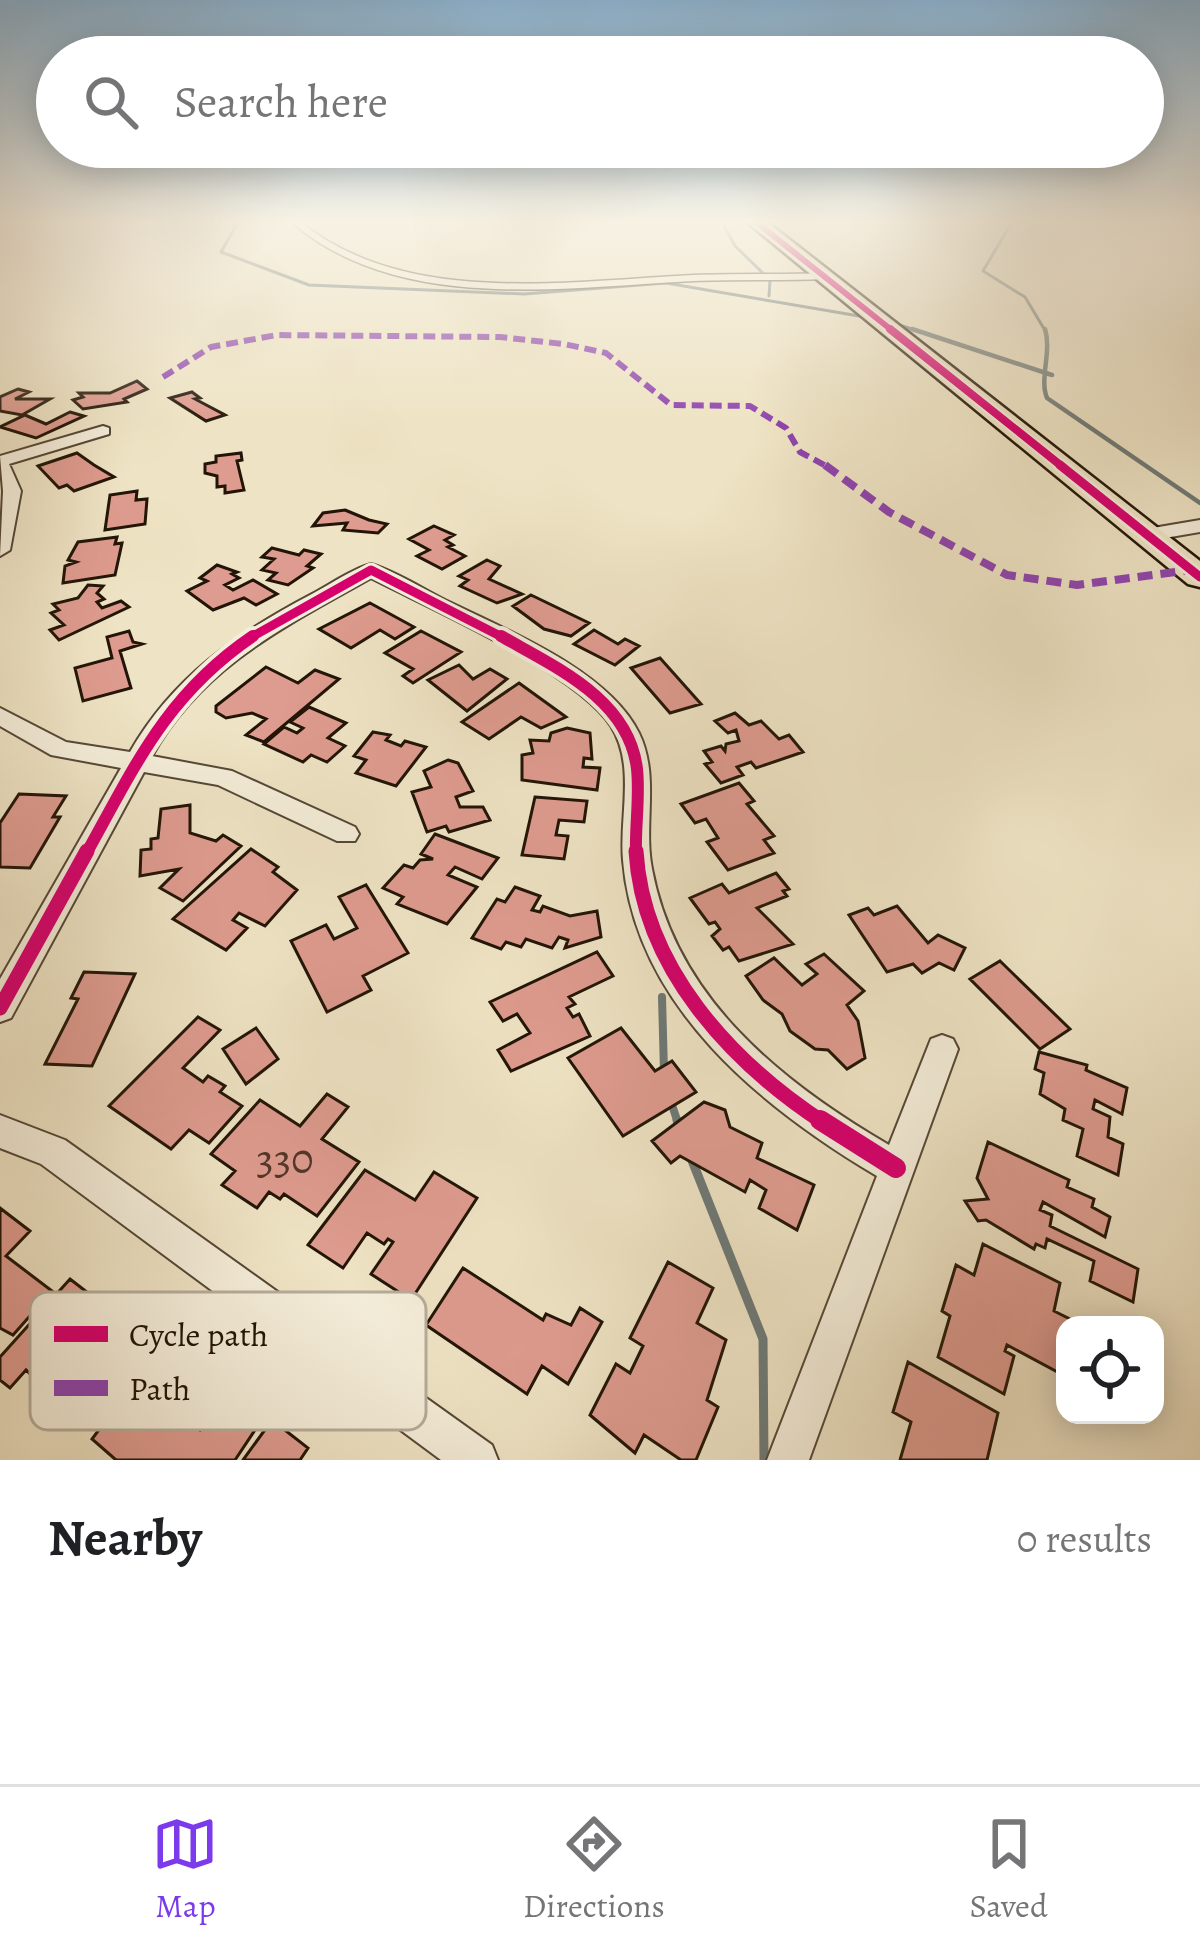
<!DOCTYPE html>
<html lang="en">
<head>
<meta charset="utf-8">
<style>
	:root { --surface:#fff; --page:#f6f6f6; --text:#202124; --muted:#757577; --line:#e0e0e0; --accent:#7c3aed }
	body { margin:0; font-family:Alegreya,serif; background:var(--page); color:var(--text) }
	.controls { position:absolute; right:36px; bottom:36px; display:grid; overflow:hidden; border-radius:24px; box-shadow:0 6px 30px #0003 }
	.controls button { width:108px; height:108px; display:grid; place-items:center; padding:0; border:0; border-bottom:3px solid var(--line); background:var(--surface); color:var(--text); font:60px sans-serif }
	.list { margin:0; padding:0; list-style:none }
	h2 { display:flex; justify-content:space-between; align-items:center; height:156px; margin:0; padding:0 48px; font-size:51px }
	h2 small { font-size:39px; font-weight:400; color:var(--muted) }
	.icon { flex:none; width:66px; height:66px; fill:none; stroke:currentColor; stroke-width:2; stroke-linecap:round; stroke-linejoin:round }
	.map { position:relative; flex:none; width:1200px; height:1460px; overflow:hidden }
	.search { position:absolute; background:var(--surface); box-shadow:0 6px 30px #0003; left:36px; right:36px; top:36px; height:132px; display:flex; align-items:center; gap:30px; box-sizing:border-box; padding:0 42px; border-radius:66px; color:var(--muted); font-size:45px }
	.sheet { height:324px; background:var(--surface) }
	nav { display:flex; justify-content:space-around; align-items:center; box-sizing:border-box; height:168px; border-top:3px solid var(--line); background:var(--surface); font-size:33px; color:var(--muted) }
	nav a { display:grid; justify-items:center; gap:6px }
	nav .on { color:var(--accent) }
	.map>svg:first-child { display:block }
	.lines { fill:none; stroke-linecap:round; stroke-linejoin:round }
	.stream-far3 { stroke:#6e7976; stroke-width:3 }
	.stream-far2 { stroke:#6e7976; stroke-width:4.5 }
	.stream-far1 { stroke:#6e7976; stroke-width:8 }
	.stream { stroke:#6e7976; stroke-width:9 }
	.building { fill:#de9b8f; stroke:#221507; stroke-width:3 }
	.service-casing { stroke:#554836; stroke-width:9 }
	.minor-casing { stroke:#554836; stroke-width:4 }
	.trunk-casing { stroke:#221507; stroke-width:5 }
	.service { stroke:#f4edd9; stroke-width:6 }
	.minor { fill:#f4edd9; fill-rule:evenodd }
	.trunk { fill:#eee3c4; fill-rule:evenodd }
	.quiet-far1 { stroke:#8e44ad; stroke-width:6; stroke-dasharray:12 6; stroke-linecap:butt }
	.quiet { stroke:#8e44ad; stroke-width:8; stroke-dasharray:15 8; stroke-linecap:butt }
	.cycleway-far5-casing { stroke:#f4edd9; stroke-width:10 }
	.cycleway-far4-casing { stroke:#f4edd9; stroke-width:12 }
	.cycleway-far3-casing { stroke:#f4edd9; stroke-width:15 }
	.cycleway-far2-casing { stroke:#f4edd9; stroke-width:20 }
	.cycleway-far1-casing { stroke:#f4edd9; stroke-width:22 }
	.cycleway-casing { stroke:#f4edd9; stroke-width:27 }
	.cycleway-far5 { stroke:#d6006c; stroke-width:6 }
	.cycleway-far4 { stroke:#d6006c; stroke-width:8 }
	.cycleway-far3 { stroke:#d6006c; stroke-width:9 }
	.cycleway-far2 { stroke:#d6006c; stroke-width:12 }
	.cycleway-far1 { stroke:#d6006c; stroke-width:15 }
	.cycleway { stroke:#d6006c; stroke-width:20 }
	.labels { text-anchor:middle; stroke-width:12; stroke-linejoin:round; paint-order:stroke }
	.near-number-label { font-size:42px; fill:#513629 }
	.key { fill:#f4edd9; stroke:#b5ac9a; stroke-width:3 }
	.key-label { font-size:33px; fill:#221507 }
</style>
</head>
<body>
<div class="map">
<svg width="1200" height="1460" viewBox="0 0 1200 1460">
	<rect width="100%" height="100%" fill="#eee3c4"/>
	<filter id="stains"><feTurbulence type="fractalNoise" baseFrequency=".00167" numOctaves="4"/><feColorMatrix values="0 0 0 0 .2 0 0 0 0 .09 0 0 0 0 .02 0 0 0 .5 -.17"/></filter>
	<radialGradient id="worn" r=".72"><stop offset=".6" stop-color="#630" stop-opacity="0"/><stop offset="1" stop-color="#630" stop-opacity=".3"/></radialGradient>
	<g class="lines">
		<path class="stream-far3" d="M238,222L221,252L309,285L524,294L666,283L865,317
			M722,222L735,246L770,280L769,296
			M1012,222L983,271L1025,297L1046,332
			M890,322L921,332"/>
		<path class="stream-far2" d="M912,329L1052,375
			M1045,329C1052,352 1039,379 1047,398L1200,503"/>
		<path class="stream-far1" d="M662,997L664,1072
			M671,1102L678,1123"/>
		<path class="stream" d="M677,1120L680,1129
			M691,1158L763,1339L764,1460"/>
	</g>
	<path class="building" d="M137,381L147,389L124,399L127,402L83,409L73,400L83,397L79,393H110Z
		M18,389L29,392L15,399H50L22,415L0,411V397Z
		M192,392L200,398L195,399L225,415L206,421L170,398Z
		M70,412L84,416L36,438L0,427L25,415L46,424Z
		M77,453L94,465L114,477L74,491L67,485L59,488L38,466Z
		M241,453L242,460L237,461L244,490L225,493V486L217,487V476L205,473V464L216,462V456Z
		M137,491L136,500L147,499L145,524L105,530L110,495Z
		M345,510L369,520L387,524L378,533L343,530L347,523L313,526L323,513Z
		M434,526L454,535L445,540L453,545L448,547L465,556L442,569L417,556L429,550L409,539Z
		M117,537L115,544L122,543L115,575L63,583L65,566L76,562L68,560L78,542Z
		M272,548L299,555L304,550L321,554L307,566L313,568L288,585L268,580L276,573L262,570L274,559L262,557Z
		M487,560L500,566L489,579L522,594L497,603L460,586L468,580L459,576Z
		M217,565L237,572L232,574L239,578L225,585L233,590L253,580L277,594L256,605L244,598L213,610L187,591L207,581L200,578Z
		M88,585L103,586L97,593L104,599L97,602L102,608L121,601L129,607L59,640L50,630L64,625L51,613L59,610L53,604L78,598Z
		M531,595L589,623L571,636L544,629L513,606Z
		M370,603L414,627L395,639L380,630L351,648L319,629Z
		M594,630L618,644L625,639L639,646L615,665L574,644Z
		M129,631L133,642L142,644L120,651L131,688L83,701L75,668L112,658L107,637Z
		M421,631L461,652L413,683L403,676L413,669L385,653Z
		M660,658L701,704L670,713L631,668Z
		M459,665L473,679L490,669L507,679L467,711L428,680Z
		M266,667L298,683L315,670L339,679L264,742L246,735L266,719L252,713L226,718L216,712V706Z
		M519,683L566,717L541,728L521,717L489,739L462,722Z
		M309,707L346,723L328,738L345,746L327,762L311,755L303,762L264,744L284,727L297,733L303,728L290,722Z
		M735,713L749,725L761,721L779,739L789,735L803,752L756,768L751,762L737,767L743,775L721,783L705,764L712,762L704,751L721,746L725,751L726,744L739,741L736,730L728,733L715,721Z
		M567,728L590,733L592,759L584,758L583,767L600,768L597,790L522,780V755L533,753L530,740L549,741L551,733Z
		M373,732L390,735L386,740L401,746L405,741L426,747L396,786L356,773L366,760L354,756Z
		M448,760L458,763L473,791L456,797L460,807H483L490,820L449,832L446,826L427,832L412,792L431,787L424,771Z
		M739,783L754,801L747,804L774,836L764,840L774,853L728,870L707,842L718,838L706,819L695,823L681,804Z
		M19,794L66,796L53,817H60L30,868L0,867V823Z
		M535,797L587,801L584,822L559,820L556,835L568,836L564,859L522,855Z
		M190,805V833L216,841L223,835L241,846L183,901L160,888L179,869L140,876L141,850L151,849V839L158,838L161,809Z
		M435,834L498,858L482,879L455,867L448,875L477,887L447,924L397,904L403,897L383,888L404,865L413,868L420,860L433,859L421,854Z
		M251,849L278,867L273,872L297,890L265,926L239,913L233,920L247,928L226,950L173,919Z
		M776,873L789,889L783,891L787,896L757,908L793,944L739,961L729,947L723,950L712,936L720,929L715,922L709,924L690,898L722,884L729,893Z
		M366,885L408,953L363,976L371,990L327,1012L291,941L326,925L334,939L357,928L339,897Z
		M515,887L540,896L532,910L540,912L543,906L570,916L597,911L601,937L565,948L568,940L559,937L552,948L526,939L521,947L506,942L501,949L472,938L497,899L505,902Z
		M897,906L928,943L938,935L965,948L954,970L939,963L922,973L913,964L887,972L849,915L868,908L874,915Z
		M597,952L613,976L569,997L575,1004L567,1008L573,1017L579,1014L590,1036L511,1071L498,1050L530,1033L517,1014L503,1021L490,1002Z
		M824,954L864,991L847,1005L858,1021L865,1058L847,1069L828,1050L815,1049L790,1031L782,1014L763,1000L746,976L774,958L802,985L817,974L806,964Z
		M1000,961L1070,1029L1040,1049L970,979Z
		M84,972L135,974L92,1066L45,1064L78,999L71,998Z
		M198,1017L220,1030L183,1068L203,1082L208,1076L225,1086L220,1092L242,1106L209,1143L189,1130L171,1149L109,1106Z
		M256,1028L278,1059L246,1084L223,1049Z
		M621,1028L655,1071L672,1061L696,1092L623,1136L568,1058Z
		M1039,1052L1087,1065L1086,1070L1127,1088L1122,1114L1095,1100L1093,1109L1110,1117L1108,1137L1123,1144L1118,1175L1077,1156L1083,1129L1063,1120L1065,1109L1040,1094L1044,1073L1035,1069Z
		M327,1094L348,1107L322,1139L359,1162L317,1216L284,1194L280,1199L269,1192L257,1208L222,1185L235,1171L211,1154L260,1100L300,1126Z
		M704,1102L725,1110L730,1127L762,1143L757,1158L814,1185L797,1230L759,1208L766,1190L750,1180L745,1192L680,1156L671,1163L652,1141Z
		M988,1142L1069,1180L1067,1187L1094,1199L1092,1207L1110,1217L1105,1237L1043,1202L1040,1210L1052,1215L1050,1226L1138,1269L1133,1302L1090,1281L1094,1261L1047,1239L1045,1248L1036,1244L1034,1249L986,1220L978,1221L965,1201L988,1199L977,1178Z
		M365,1170L415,1200L434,1172L477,1198L411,1300L371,1274L393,1242L388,1239L384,1244L367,1233L343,1268L308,1245Z
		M0,1208L30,1231L6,1256L52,1291L13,1335L0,1328Z
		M983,1244L1060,1283L1054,1311L1082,1325H1065V1376L1007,1345L1005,1351L1014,1356L1004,1394L938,1357L950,1316L942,1311L956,1265L974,1275Z
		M668,1262L713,1288L697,1323L726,1340L707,1400L718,1407L696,1460H681L644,1435L635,1453L590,1415L616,1364L630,1373L643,1346L630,1338Z
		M463,1268L543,1320L546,1314L571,1325L580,1308L602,1322L568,1384L542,1366L527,1394L426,1325Z
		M70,1279L110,1310L98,1324L104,1329L117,1313L127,1322L143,1303L169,1324L85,1428L26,1370L10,1388L0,1380V1357Z
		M156,1353L211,1394L190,1422L200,1430L232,1386L267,1412L235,1460H116L92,1439Z
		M908,1362L998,1413L987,1460H900L911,1422L893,1412Z
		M272,1420L308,1448L300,1460H243Z"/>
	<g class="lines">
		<g class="service-casing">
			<path id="service" d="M296,222C401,311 566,284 694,278C737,276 780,278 823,276"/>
		</g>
		<g class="minor-casing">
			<path id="minor" d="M103,426L109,428V434L9,464L21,491L10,550L0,556L3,491L0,456Z
				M1200,520V532L1147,541L1138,535L1147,529Z
				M371,564C397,572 421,588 445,600C505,629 609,671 639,733C660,776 643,824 652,869C676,998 781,1082 889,1145L931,1039L942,1035L953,1039L958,1049L809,1460H767L877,1176C761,1107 635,1006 623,860C619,817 636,766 611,726C576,672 431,609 371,578C286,626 201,667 152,756L232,771L355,827L359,834L355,841H337L218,785L144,772L11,1018L0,1022V979L121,768L51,755L0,726V708L66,742L130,752C173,677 236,634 312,594C331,584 350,570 371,564Z
				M0,1115L65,1140L492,1445L498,1460H441L41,1164L0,1148Z"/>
		</g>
		<g class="trunk-casing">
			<path id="trunk" d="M747,222H767L1200,561V587L1188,584Z"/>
		</g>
		<use href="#service" class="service"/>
		<use href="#minor" class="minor"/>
		<use href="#trunk" class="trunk"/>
		<path class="quiet-far1" d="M163,377L211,347L277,335L500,337L564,344L606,353L671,405L750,406L786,428L800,452L830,468"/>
		<path class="quiet" d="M825,465L889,512L1007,575L1077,585L1191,570"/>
		<g class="cycleway-far5-casing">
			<path id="cycleway-far5" d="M756,222L894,332"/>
		</g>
		<g class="cycleway-far4-casing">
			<path id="cycleway-far4" d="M890,329L1064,468"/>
		</g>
		<g class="cycleway-far3-casing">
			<path id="cycleway-far3" d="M1060,465L1200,577
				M248,639L371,570L506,639"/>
		</g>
		<g class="cycleway-far2-casing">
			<path id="cycleway-far2" d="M501,636C555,667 629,699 637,769C640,797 635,826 636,854
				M86,854C135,766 166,695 253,636"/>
		</g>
		<g class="cycleway-far1-casing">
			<path id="cycleway-far1" d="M636,851C643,968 731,1062 824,1123
				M0,1008L87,851"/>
		</g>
		<g class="cycleway-casing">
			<path id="cycleway" d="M820,1120L896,1168"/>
		</g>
		<use href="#cycleway-far5" class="cycleway-far5"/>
		<use href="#cycleway-far4" class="cycleway-far4"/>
		<use href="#cycleway-far3" class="cycleway-far3"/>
		<use href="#cycleway-far2" class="cycleway-far2"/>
		<use href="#cycleway-far1" class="cycleway-far1"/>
		<use href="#cycleway" class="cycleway"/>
	</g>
	<linearGradient id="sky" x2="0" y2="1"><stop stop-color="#8bb7d8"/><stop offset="0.52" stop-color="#f7f2e4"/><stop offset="1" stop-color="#f7f2e4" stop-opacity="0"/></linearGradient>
	<rect width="1200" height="426" fill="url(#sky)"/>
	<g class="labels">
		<g class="near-number-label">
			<text x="285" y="1173">330</text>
		</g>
	</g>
	<rect x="30" y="1292" width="396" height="138" rx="18" class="key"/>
	<rect x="54" y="1326" width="54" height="16" fill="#d6006c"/>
	<rect x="54" y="1380" width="54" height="16" fill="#8e44ad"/>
	<g class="key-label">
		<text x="129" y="1346">Cycle path</text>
		<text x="129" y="1400">Path</text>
	</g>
	<rect width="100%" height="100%" filter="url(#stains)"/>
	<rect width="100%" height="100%" fill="url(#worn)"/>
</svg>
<div class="controls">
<button><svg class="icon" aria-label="locate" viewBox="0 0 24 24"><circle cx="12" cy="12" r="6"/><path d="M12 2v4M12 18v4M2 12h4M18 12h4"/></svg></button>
</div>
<div class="search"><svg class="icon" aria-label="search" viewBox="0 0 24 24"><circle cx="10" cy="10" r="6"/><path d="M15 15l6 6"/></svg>Search here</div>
</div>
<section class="sheet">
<h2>Nearby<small>0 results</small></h2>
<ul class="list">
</ul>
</section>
<nav>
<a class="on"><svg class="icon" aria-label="map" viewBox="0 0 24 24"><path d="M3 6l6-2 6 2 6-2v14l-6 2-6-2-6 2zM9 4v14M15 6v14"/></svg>Map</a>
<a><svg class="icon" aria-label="directions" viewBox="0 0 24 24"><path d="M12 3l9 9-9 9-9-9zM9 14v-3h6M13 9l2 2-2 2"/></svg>Directions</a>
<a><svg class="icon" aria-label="saved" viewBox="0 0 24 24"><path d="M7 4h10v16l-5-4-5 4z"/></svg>Saved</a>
</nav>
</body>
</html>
